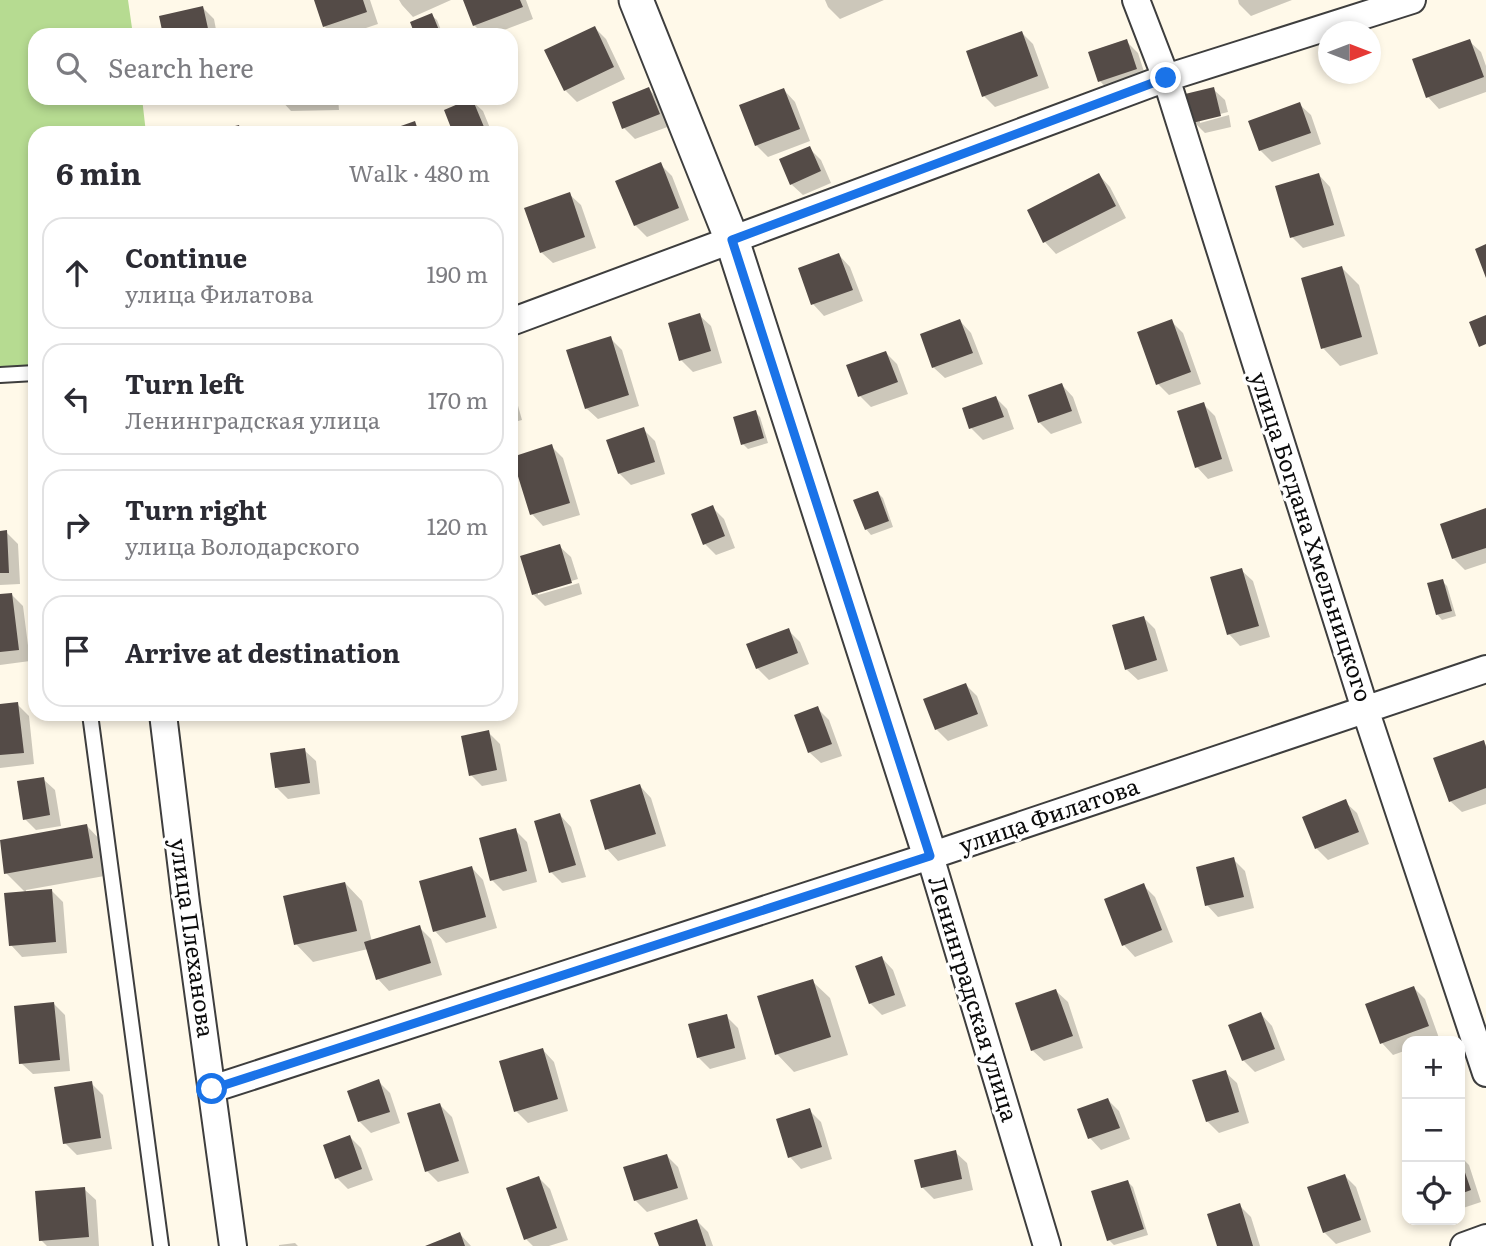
<!DOCTYPE html>
<html lang="en">
<head>
<meta charset="utf-8">
<style>
	:root { --surface:#fff; --page:#f2f2f3; --text:#2b2b33; --muted:#7c7c81; --line:#e1e1e2 }
	body { margin:0; font-family:Literata,serif; background:var(--page); color:var(--text) }
	.controls { position:absolute; right:21px; bottom:21px; display:grid; overflow:hidden; border-radius:14px; box-shadow:0 4px 10px #0003 }
	.controls button { width:63px; height:63px; display:grid; place-items:center; padding:0; border:0; border-bottom:2px solid var(--line); background:var(--surface); color:var(--text); font:35px sans-serif }
	.compass { position:absolute; left:1318px; top:21px; width:63px; height:63px; border-radius:50%; background:var(--surface); box-shadow:0 4px 10px #0003; rotate:90deg }
	.stop { position:absolute; width:21px; height:21px; margin:-16px; border:5px solid #1a73e8; border-radius:50%; background:#fff }
	.stop.end { background:#1a73e8; border-color:#fff; box-shadow:0 2px 7px #0008 }
	.list { margin:0; padding:0; list-style:none }
	h2 { display:flex; justify-content:space-between; align-items:center; height:91px; margin:0; padding:0 28px; font-size:30px }
	h2 small { font-size:23px; font-weight:400; color:var(--muted) }
	.list li { display:grid; grid-template-columns:46px 1fr auto; gap:21px; align-items:center; box-sizing:border-box; height:112px; margin:0 14px 14px; padding:0 14px; border:2px solid var(--line); border-radius:21px }
	.list b { display:block; font-size:26px; white-space:nowrap }
	.list p { margin:0; font-size:23px; white-space:nowrap; color:var(--muted) }
	.list em { font-size:23px; font-style:normal; color:var(--muted) }
	.icon { flex:none; width:38px; height:38px; fill:none; stroke:currentColor; stroke-width:2; stroke-linecap:round; stroke-linejoin:round }
	.map { position:relative; flex:none; width:1486px; height:1246px; overflow:hidden }
	.search { position:absolute; background:var(--surface); box-shadow:0 4px 10px #0003; left:28px; top:28px; width:490px; height:77px; display:flex; align-items:center; gap:18px; box-sizing:border-box; padding:0 24px; border-radius:21px; color:var(--muted); font-size:26px }
	.panel { position:absolute; background:var(--surface); box-shadow:0 4px 10px #0003; left:28px; top:126px; width:490px; height:595px; border-radius:21px }
	.map>svg:first-child { display:block }
	.forest { fill:#b6db91 }
	.shadow { fill:#0003 }
	.building { fill:#544b47 }
	.lines { fill:none; stroke-linecap:round; stroke-linejoin:round }
	.service-casing { stroke:#3e3e3e; stroke-width:18 }
	.minor-casing { stroke:#3e3e3e; stroke-width:30 }
	.tertiary-casing { stroke:#3e3e3e; stroke-width:37 }
	.service { stroke:#fff; stroke-width:14 }
	.minor { stroke:#fff; stroke-width:26 }
	.tertiary { stroke:#fff; stroke-width:33 }
	.route { stroke:#1a73e8; stroke-width:9 }
	.labels { text-anchor:middle; stroke-width:7; stroke-linejoin:round; paint-order:stroke }
	.street-label { font-size:23px; fill:#0b0b0b; stroke:#fff }
</style>
</head>
<body>
<div class="map">
<svg width="1486" height="1246" viewBox="0 0 1486 1246">
	<rect width="100%" height="100%" fill="#fff9e9"/>
	<path class="forest" d="M0,0H128L133,35H35V98H142L146,133H35V369L0,371Z"/>
	<path class="shadow" d="M315,0H370L378,24L345,35H333L324,26Z
		M399,0H451L413,17L402,5Z
		M465,0H526L533,19L491,35H484L474,25Z
		M825,0H884L840,19L828,7Z
		M1238,0H1292L1251,16L1239,4Z
		M202,7L214,19L217,35H165Z
		M431,15L437,20L443,35H417Z
		M595,28L606,39L625,79L577,102L565,90Z
		M1022,33L1033,44L1049,88L995,107L984,96Z
		M1126,41L1138,53L1147,81L1111,93L1100,81Z
		M1469,41L1481,52L1486,66V92L1439,109L1428,97Z
		M649,89L660,101L670,126L635,139L624,128Z
		M1213,89L1225,100L1228,112L1200,119V123L1229,115L1231,127L1205,133L1194,122Z
		M784,90L795,102L810,141L768,157L756,145Z
		M212,98H256V103L219,105Z
		M279,98H338L339,110L291,111Z
		M471,100L483,111L492,133H455Z
		M1299,104L1311,115L1321,144L1272,162L1260,150Z
		M809,148L821,160L831,183L803,195L791,184Z
		M660,164L672,176L689,220L647,237L635,225Z
		M1099,175L1110,187L1126,218L1056,254L1045,242Z
		M1319,175L1330,187L1345,236L1303,248L1292,237Z
		M569,194L581,205L596,248L553,263L541,252Z
		M839,255L850,267L863,301L824,316L813,304Z
		M1342,268L1359,285L1378,354L1340,366L1323,348Z
		M699,315L711,326L722,363L693,372L681,360Z
		M960,321L971,333L983,364L945,378L933,367Z
		M1171,321L1183,333L1201,384L1169,395L1158,384Z
		M610,338L622,350L639,406L598,419L586,408Z
		M886,353L897,364L908,394L871,407L860,396Z
		M1062,385L1073,397L1082,423L1051,434L1039,422Z
		M511,386L513,388L522,420L511,423Z
		M996,398L1007,409L1014,429L983,440L971,428L964,409Z
		M1203,404L1215,416L1233,471L1208,479L1197,467Z
		M755,412L760,417L768,443L748,449L743,444Z
		M643,429L655,441L665,474L631,485L619,473Z
		M551,446L563,458L580,515L543,526L532,514Z
		M878,493L883,498L893,527L871,535L866,529Z
		M712,507L724,519L735,548L716,555L705,544Z
		M1486,510V563L1465,570L1453,558Z
		M6,532L18,544L20,584L0,585V533Z
		M559,546L571,557L578,579L538,591V595L579,583L582,594L545,606L533,594Z
		M1241,570L1253,581L1270,637L1240,646L1229,634Z
		M1442,581L1447,586L1456,616L1442,620L1437,614Z
		M12,595L23,606L30,661L0,665V596Z
		M1144,618L1155,629L1168,671L1138,680L1126,669Z
		M788,630L800,642L809,664L769,680L757,668Z
		M966,685L977,696L988,726L948,741L936,729Z
		M17,704L29,716L34,764L0,768V706Z
		M817,708L829,720L842,756L821,763L809,752Z
		M488,732L500,744L507,781L482,786L471,775Z
		M1483,742L1486,745V804L1462,812L1450,801Z
		M304,750L316,761L320,794L288,799L276,787Z
		M43,779L55,790L61,826L36,830L25,819Z
		M640,786L651,798L666,846L618,861L607,849Z
		M1345,802L1357,813L1369,844L1328,860L1317,849L1305,818Z
		M560,815L571,827L586,877L562,883L551,872Z
		M87,826L104,844L110,875L26,890V893L51,890L63,902L67,953L22,957L11,945L26,893L6,873Z
		M515,830L527,842L537,882L503,891L492,880Z
		M1233,859L1245,871L1254,908L1218,917L1207,905Z
		M472,868L483,880L497,928L446,943L435,931Z
		M345,883L362,901L372,942L419,927L431,939L442,975L389,991L378,979L368,949L313,962L296,944Z
		M1144,886L1155,897L1173,942L1135,957L1124,945Z
		M882,958L893,970L906,1006L882,1015L870,1003Z
		M812,981L830,998L848,1055L794,1072L777,1054Z
		M1414,988L1425,999L1439,1038L1430,1041H1407V1050L1393,1055L1382,1043Z
		M1056,991L1068,1002L1083,1048L1044,1061L1032,1050Z
		M54,1004L65,1015L70,1071L33,1074L21,1063Z
		M1261,1014L1272,1026L1285,1060L1255,1072L1243,1060Z
		M726,1016L738,1028L746,1059L710,1069L698,1057Z
		M543,1050L554,1062L568,1111L528,1123L516,1111Z
		M1225,1072L1237,1083L1249,1123L1219,1133L1207,1121Z
		M378,1081L390,1093L400,1123L371,1133L359,1121Z
		M91,1083L103,1095L112,1149L77,1155L65,1143Z
		M1108,1100L1119,1111L1130,1139L1101,1150L1090,1138L1079,1110Z
		M440,1105L452,1117L469,1173L438,1182L427,1171Z
		M809,1110L821,1122L832,1159L801,1169L790,1157Z
		M350,1137L361,1148L373,1180L348,1189L337,1178Z
		M955,1152L967,1163L973,1190L934,1199L922,1187Z
		M667,1156L678,1167L688,1199L647,1212L635,1200Z
		M1460,1156L1469,1165L1481,1202L1460,1209Z
		M1345,1176L1356,1187L1371,1232L1336,1244L1324,1232Z
		M539,1178L550,1189L568,1240L549,1246H533L526,1239Z
		M1128,1182L1133,1187L1148,1235L1114,1245L1109,1240Z
		M84,1189L96,1200L99,1246H47L41,1240Z
		M1239,1205L1251,1217L1260,1246H1219Z
		M697,1221L708,1232L713,1246H660Z
		M460,1234L471,1246H429Z
		M295,1243L298,1246H279V1245Z"/>
	<path class="building" d="M314,0H363L367,12L323,27Z
		M463,0H520L523,7L473,26Z
		M203,6L209,33L202,35H163L159,16Z
		M432,13L441,35H415L410,22Z
		M595,26L614,67L564,91L544,50Z
		M1022,31L1038,76L982,97L966,51Z
		M1127,39L1137,69L1098,82L1088,52Z
		M1470,39L1484,77L1426,98L1412,59Z
		M649,87L660,114L622,129L612,102Z
		M1214,87L1221,116L1192,123L1185,94Z
		M784,88L800,129L755,146L739,105Z
		M472,98L484,127L469,133H453L444,110Z
		M1300,102L1311,133L1259,151L1248,121Z
		M415,121L419,133H381Z
		M239,125L241,133H211V132Z
		M810,146L821,171L790,185L779,159Z
		M661,162L679,208L634,226L615,181Z
		M1099,173L1116,206L1043,243L1027,210Z
		M1319,173L1334,225L1290,238L1275,186Z
		M570,192L585,237L540,253L524,208Z
		M1486,244V278L1475,249Z
		M839,253L853,290L811,305L798,268Z
		M1342,266L1362,337L1321,349L1301,278Z
		M700,313L711,351L679,361L668,323Z
		M1486,315V344L1479,347L1469,322Z
		M960,319L973,353L932,368L920,334Z
		M1172,319L1191,372L1156,385L1137,332Z
		M611,336L629,395L585,409L566,350Z
		M886,351L898,382L858,397L846,365Z
		M1062,383L1072,411L1038,423L1028,395Z
		M996,396L1004,417L969,429L962,408Z
		M1204,402L1222,459L1195,468L1177,411Z
		M756,410L764,438L741,445L733,417Z
		M644,427L655,462L618,474L606,440Z
		M552,444L570,503L530,515L512,457Z
		M878,491L889,521L865,530L853,500Z
		M713,505L725,536L703,545L691,514Z
		M1486,508V548L1452,559L1440,524Z
		M7,530L9,573H0V531Z
		M560,544L572,583L532,595L520,556Z
		M1242,568L1259,626L1227,635L1210,577Z
		M1443,579L1452,611L1436,615L1427,583Z
		M12,593L19,650L0,652V594Z
		M1144,616L1157,660L1125,670L1112,625Z
		M789,628L798,653L756,669L746,644Z
		M966,683L978,714L935,730L923,699Z
		M18,702L24,753L0,755V704Z
		M818,706L832,744L808,753L794,715Z
		M489,730L497,770L469,776L461,736Z
		M1484,740L1486,747V788L1449,802L1433,758Z
		M305,748L310,783L275,788L270,753Z
		M44,777L50,815L23,820L17,781Z
		M640,784L656,834L605,850L590,800Z
		M1346,799L1359,832L1315,849L1302,817Z
		M560,813L576,865L549,873L534,821Z
		M87,824L93,858L4,874L0,840Z
		M516,828L527,871L490,881L479,838Z
		M1234,857L1244,897L1205,906L1196,867Z
		M472,866L486,917L433,932L419,881Z
		M345,882L357,931L294,945L283,896Z
		M1144,883L1162,930L1122,946L1104,899Z
		M52,889L56,942L9,946L4,893Z
		M420,925L431,963L376,980L364,942Z
		M882,956L895,995L869,1004L855,966Z
		M813,979L831,1037L775,1055L757,996Z
		M1414,986L1429,1026L1380,1044L1365,1004Z
		M1056,989L1073,1036L1031,1051L1015,1003Z
		M54,1002L60,1060L19,1064L14,1006Z
		M1261,1012L1275,1049L1242,1061L1228,1025Z
		M727,1014L735,1048L697,1058L688,1024Z
		M543,1048L558,1099L514,1112L499,1061Z
		M1226,1070L1239,1112L1206,1122L1192,1080Z
		M379,1079L390,1112L358,1122L347,1091Z
		M92,1081L101,1138L63,1144L54,1087Z
		M1108,1098L1120,1128L1088,1139L1077,1109Z
		M440,1103L459,1161L425,1172L407,1113Z
		M810,1108L822,1147L788,1158L776,1119Z
		M350,1135L362,1169L335,1179L323,1145Z
		M956,1150L962,1179L921,1188L914,1160Z
		M667,1154L678,1188L634,1201L623,1167Z
		M1460,1158L1471,1190L1460,1194Z
		M1345,1174L1361,1220L1323,1233L1307,1187Z
		M539,1176L557,1228L524,1240L506,1188Z
		M1128,1180L1144,1229L1107,1241L1091,1191Z
		M85,1187L89,1237L39,1241L35,1191Z
		M1240,1203L1253,1246H1217L1207,1214Z
		M697,1219L706,1246H659L654,1233Z
		M460,1232L465,1246H425Z"/>
	<g class="lines">
		<g class="service-casing">
			<path id="service" d="M0,375L35,373
				M90,714L161,1246"/>
		</g>
		<g class="minor-casing">
			<path id="minor" d="M1136,0L1166,78L1365,709L1486,1073
				M511,322L1166,78L1412,0
				M163,714L186,903L233,1246
				M930,856L1047,1246
				M212,1089L930,856L1486,669
				M1464,1246L1486,1238"/>
		</g>
		<g class="tertiary-casing">
			<path id="tertiary" d="M636,0L732,240L930,856"/>
		</g>
		<use href="#service" class="service"/>
		<use href="#minor" class="minor"/>
		<use href="#tertiary" class="tertiary"/>
	</g>
	<g class="lines">
		<path class="route" d="M212,1089L930,856L732,240L1166,78"/>
	</g>
	<g class="labels">
		<g class="street-label">
			<text transform="translate(1311 537) rotate(72)" y="8">улица Богдана Хмельницкого</text>
			<text transform="translate(1049 816) rotate(-19)" y="8">улица Филатова</text>
			<text transform="translate(192 938) rotate(82)" y="8">улица Плеханова</text>
			<text transform="translate(973 999) rotate(73)" y="8">Ленинградская улица</text>
		</g>
	</g>
</svg>
<div class="controls">
<button>+</button>
<button>−</button>
<button><svg class="icon" aria-label="locate" viewBox="0 0 24 24"><circle cx="12" cy="12" r="6"/><path d="M12 2v4M12 18v4M2 12h4M18 12h4"/></svg></button>
</div>
<svg class="compass" viewBox="-18 -18 36 36"><path d="M0-13l5 13h-10z" fill="#e53935"/><path d="M0 13l5-13h-10z" fill="#7c7c81"/></svg>
<div class="stop" style="left:212px;top:1089px"></div>
<div class="stop end" style="left:1166px;top:78px"></div>
<div class="search"><svg class="icon" aria-label="search" viewBox="0 0 24 24"><circle cx="10" cy="10" r="6"/><path d="M15 15l6 6"/></svg>Search here</div>
<section class="panel">
<h2>6 min<small>Walk · 480 m</small></h2>
<ul class="list">
<li><svg class="icon" aria-label="ahead" viewBox="0 0 24 24"><path d="M12 20V5M6 11l6-6 6 6"/></svg><div><b>Continue</b><p>улица Филатова</p></div><em>190 m</em></li>
<li><svg class="icon" aria-label="left" viewBox="0 0 24 24"><path d="M17 20v-9H6M10 6l-5 5 5 5"/></svg><div><b>Turn left</b><p>Ленинградская улица</p></div><em>170 m</em></li>
<li><svg class="icon" aria-label="right" viewBox="0 0 24 24"><path d="M7 20v-9h11M14 6l5 5-5 5"/></svg><div><b>Turn right</b><p>улица Володарского</p></div><em>120 m</em></li>
<li><svg class="icon" aria-label="arrive" viewBox="0 0 24 24"><path d="M6 21V4h12l-3 4 3 4H6"/></svg><div><b>Arrive at destination</b></div></li>
</ul>
</section>
</div>
</body>
</html>
